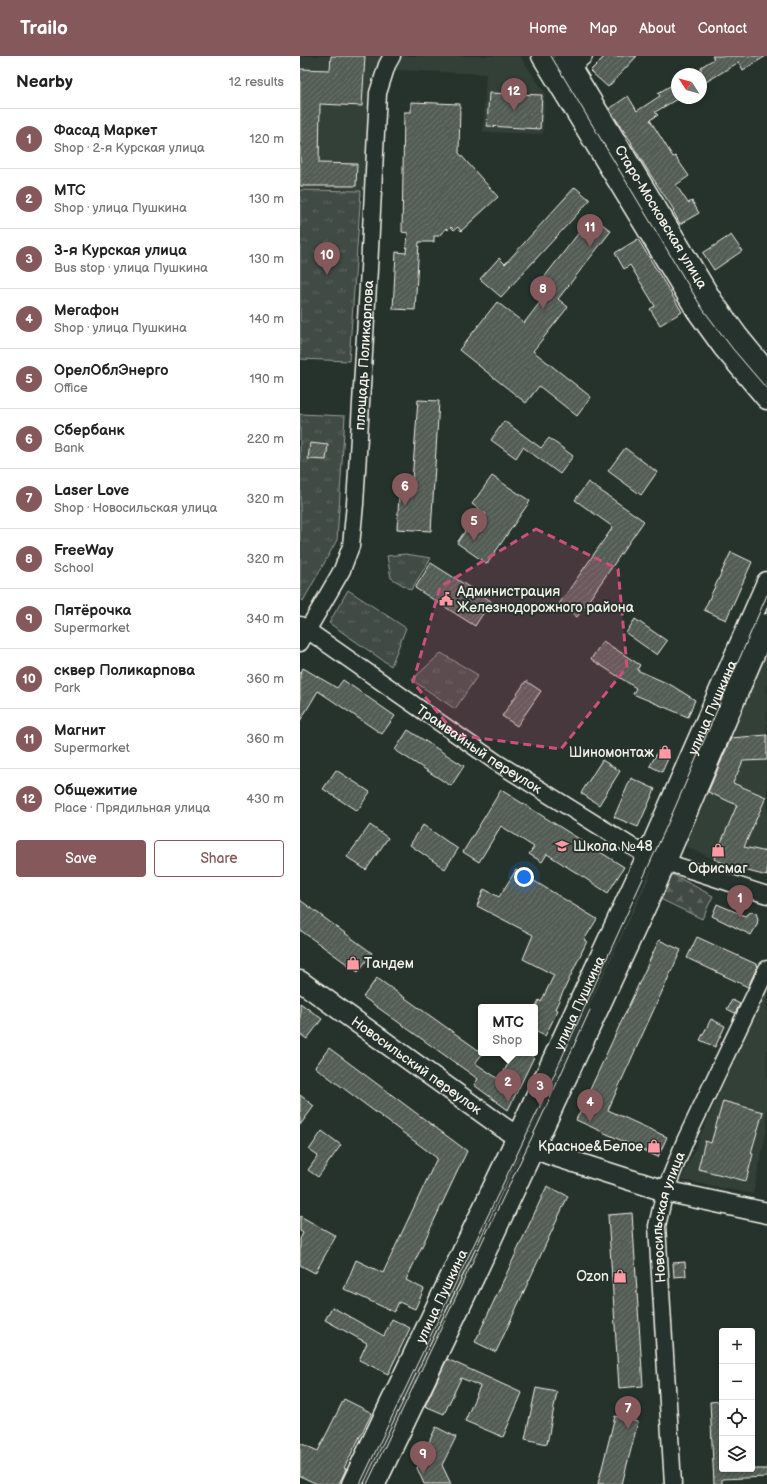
<!DOCTYPE html>
<html lang="en">
<head>
<meta charset="utf-8">
<style>
	:root { --surface:#fff; --page:#f6f6f6; --text:#222; --muted:#767676; --line:#e0e0e0; --accent:#85585c }
	body { margin:0; font-family:"Balsamiq Sans",sans-serif; background:var(--page); color:var(--text) }
	.controls { position:absolute; right:12px; bottom:12px; display:grid; overflow:hidden; border-radius:4px; box-shadow:0 2px 6px #0003 }
	.controls button { width:36px; height:36px; display:grid; place-items:center; padding:0; border:0; border-bottom:1px solid var(--line); background:var(--surface); color:var(--text); font:20px sans-serif }
	.compass { position:absolute; left:371px; top:12px; width:36px; height:36px; border-radius:50%; background:var(--surface); box-shadow:0 2px 6px #0003; rotate:306deg }
	.you { position:absolute; left:224px; top:821px; width:14px; height:14px; margin:-10px; border:3px solid #fff; border-radius:50%; background:#1a73e8; box-shadow:0 0 0 6px #1a73e833 }
	.badge { display:grid; place-items:center; width:26px; height:26px; border-radius:50%; background:var(--accent); color:#fff; font-size:13px; font-weight:700 }
	.pin { position:absolute; translate:-50% -33px; filter:drop-shadow(0 1px 2px #0008) }
	.pin::after { content:''; position:absolute; top:21px; width:14px; height:12px; background:inherit; clip-path:polygon(0 0,100% 0,50% 100%) }
	.popup { position:absolute; left:178px; top:948px; width:60px; height:52px; box-sizing:border-box; display:grid; place-content:center; border-radius:4px; background:var(--surface); filter:drop-shadow(0 1px 3px #0005); font-size:13px; white-space:nowrap; color:var(--muted) }
	.popup b { font-size:15px; color:var(--text) }
	.popup::after { content:''; position:absolute; left:50%; top:100%; margin-left:-8px; border:8px solid transparent; border-top-color:var(--surface) }
	.list { margin:0; padding:0; list-style:none }
	h2 { display:flex; justify-content:space-between; align-items:center; height:52px; margin:0; padding:0 16px; font-size:17px }
	h2 small { font-size:13px; font-weight:400; color:var(--muted) }
	.list li { display:grid; grid-template-columns:26px 1fr auto; gap:12px; align-items:center; box-sizing:border-box; height:60px; padding:0 16px; border-top:1px solid var(--line) }
	.list b { display:block; font-size:15px; white-space:nowrap }
	.list p { margin:0; font-size:13px; white-space:nowrap; color:var(--muted) }
	.list em { font-size:13px; font-style:normal; color:var(--muted) }
	.actions { display:flex; gap:8px; padding:12px 16px }
	.actions a { flex:1; padding:9px 0; border:1px solid var(--accent); border-radius:4px; text-align:center; font-size:14px; color:var(--accent) }
	.actions .main { background:var(--accent); color:#fff }
	.icon { flex:none; width:22px; height:22px; fill:none; stroke:currentColor; stroke-width:2; stroke-linecap:round; stroke-linejoin:round }
	.map { position:relative; flex:none; width:467px; height:1428px; overflow:hidden }
	header { display:flex; align-items:center; gap:24px; box-sizing:border-box; height:56px; padding:0 20px; background:var(--accent); color:#fff }
	header strong { font-size:19px }
	nav { display:flex; gap:22px; margin-inline-start:auto; font-size:14px }
	main { display:flex }
	aside { flex:1; background:var(--surface) }
	.map>svg:first-child { display:block }
	.built { fill:#333f39 }
	.grass { fill:url(#grass-tufts); stroke:#9a9e96 }
	.forest { fill:url(#forest-firs); stroke:#9a9e96 }
	.building { fill:url(#building-hatch); stroke:#f4f1e8 }
	.lines { fill:none; stroke-linecap:round; stroke-linejoin:round }
	.minor-casing { stroke:#f4f1e8; stroke-width:19 }
	.major-casing { stroke:#f4f1e8; stroke-width:23 }
	.minor { stroke:#26332d; stroke-width:16 }
	.major { stroke:#26332d; stroke-width:20 }
	.tram { stroke:#f4f1e8; stroke-width:1 }
	.marked { fill:#ce4e7e; fill-opacity:0.2; stroke:#ce4e7e; stroke-width:3; stroke-dasharray:8 5; stroke-linejoin:round }
	.labels { text-anchor:middle; stroke-width:4; stroke-linejoin:round; paint-order:stroke }
	.street-label { font-size:14px; fill:#f4f1e8; stroke:#26332d }
	.poi-label { font-size:14px; fill:#f4f1e8; stroke:#26332d; text-anchor:start }
</style>
</head>
<body>
<header>
<strong>Trailo</strong>
<nav><a>Home</a><a>Map</a><a>About</a><a>Contact</a></nav>
</header>
<main>
<aside>
<h2>Nearby<small>12 results</small></h2>
<ul class="list">
<li><span class="badge">1</span><div><b>Фасад Маркет</b><p>Shop · 2-я Курская улица</p></div><em>120 m</em></li>
<li><span class="badge">2</span><div><b>МТС</b><p>Shop · улица Пушкина</p></div><em>130 m</em></li>
<li><span class="badge">3</span><div><b>3-я Курская улица</b><p>Bus stop · улица Пушкина</p></div><em>130 m</em></li>
<li><span class="badge">4</span><div><b>Мегафон</b><p>Shop · улица Пушкина</p></div><em>140 m</em></li>
<li><span class="badge">5</span><div><b>ОрелОблЭнерго</b><p>Office</p></div><em>190 m</em></li>
<li><span class="badge">6</span><div><b>Сбербанк</b><p>Bank</p></div><em>220 m</em></li>
<li><span class="badge">7</span><div><b>Laser Love</b><p>Shop · Новосильская улица</p></div><em>320 m</em></li>
<li><span class="badge">8</span><div><b>FreeWay</b><p>School</p></div><em>320 m</em></li>
<li><span class="badge">9</span><div><b>Пятёрочка</b><p>Supermarket</p></div><em>340 m</em></li>
<li><span class="badge">10</span><div><b>сквер Поликарпова</b><p>Park</p></div><em>360 m</em></li>
<li><span class="badge">11</span><div><b>Магнит</b><p>Supermarket</p></div><em>360 m</em></li>
<li><span class="badge">12</span><div><b>Общежитие</b><p>Place · Прядильная улица</p></div><em>430 m</em></li>
</ul>
<div class="actions"><a class="main">Save</a><a>Share</a></div>
</aside>
<div class="map">
<svg width="467" height="1428" viewBox="0 0 467 1428">
	<defs>
		<pattern id="grass-tufts" width="24" height="20" patternUnits="userSpaceOnUse"><rect width="24" height="20" fill="#414b45"/><path d="M3 7l-1-3M5 7V3M7 7l1-3M15 17l-1-3M17 17v-4M19 17l1-3" fill="none" stroke="#5d6560"/></pattern>
		<pattern id="forest-firs" width="22" height="20" patternUnits="userSpaceOnUse"><rect width="22" height="20" fill="#414b45"/><path d="M5 1l3.5 6h-7zM16 11l3.5 6h-7z" fill="#5d6560"/></pattern>
		<pattern id="building-hatch" width="6" height="6" patternUnits="userSpaceOnUse"><rect width="6" height="6" fill="#525c55"/><path d="M-1 1l2-2M0 6l6-6M5 7l2-2" fill="none" stroke="#6c746d"/></pattern>
	</defs>
	<rect width="100%" height="100%" fill="#26332d"/>
	<filter id="ink" filterUnits="userSpaceOnUse"><feTurbulence type="fractalNoise" baseFrequency=".025" numOctaves="2"/><feDisplacementMap in="SourceGraphic" scale="8" xChannelSelector="R" yChannelSelector="G"/><feConvolveMatrix kernelMatrix="1 2 1 2 8 2 1 2 1" color-interpolation-filters="sRGB"/></filter>
	<g filter="url(#ink)">
		<path class="built" d="M0,0H220L245,37L243,78L183,76L186,18L73,13L64,134L0,133Z
			M467,595V820L435,812L380,788L454,620Z
			M467,929V1072L453,1138L381,1124Z"/>
		<path class="grass" d="M0,134L61,135L49,305L0,303Z
			M0,358L45,360L37,484L3,545L0,542Z
			M105,498L131,502L111,534L91,522L87,500Z
			M48,534L106,572L91,610L29,567Z
			M141,597L178,619L155,653L112,624Z"/>
		<path class="forest" d="M368,816L413,840L402,863L356,841Z"/>
		<path class="building" d="M31,0H65L62,50L20,48L19,107L57,108L56,130H0V13L30,14Z
			M305,0H337L308,31L290,15Z
			M412,0H466L443,14L439,6L401,29V11L414,3Z
			M377,26V43L355,56L358,59L350,64L373,101L375,100L389,120L376,129L388,147L392,145L399,157L380,168L373,155L374,154L350,118L331,87H332L309,53L328,40L337,55L360,40L358,37Z
			M189,37L242,39L240,73L187,70Z
			M111,46L160,48L159,97L198,141L161,175L158,171L154,174L151,171L148,174L146,172L139,180H134V186H119L115,254L93,253L96,196L106,197L108,177L102,176L104,56H111Z
			M275,131L290,144L201,241L180,223L199,202L205,208Z
			M292,160L311,175L258,243L268,251L233,295L291,341L277,360L239,330L226,347L159,294L197,246L224,267L248,236L238,229Z
			M431,179L442,195L414,214L403,197Z
			M338,183L382,256L360,269L350,253L355,250L330,209L324,213L315,197Z
			M118,344L139,345L131,475L97,473L100,424L112,425Z
			M204,365L241,392L249,382L273,400L260,418L223,391L216,402L191,384Z
			M10,387L28,389L26,404L8,403Z
			M325,392L357,416L341,439L308,415Z
			M192,420L230,445L187,508L157,487L169,469L176,474L186,458L172,448Z
			M288,426L344,465L277,561L259,548L313,471L275,444Z
			M431,496L452,506L426,564L404,554Z
			M131,507L191,545L175,570L115,532Z
			M335,563L367,585L357,599L326,577Z
			M303,585L340,609L337,614L371,629L395,644L388,661L333,638L336,632L291,603Z
			M3,612L37,632L43,624L95,660L82,678L18,635L0,665V618Z
			M226,625L241,635L217,670L202,660Z
			M108,674L164,710L151,730L95,694Z
			M467,679V704L443,705L433,727L466,741L444,791L467,796V820L436,812L414,803L437,749L408,736L431,682Z
			M359,693L370,698L362,716L350,710Z
			M302,704L320,715L299,749L281,737Z
			M36,714L70,736L57,755L23,733Z
			M331,722L355,733L338,771L314,761Z
			M201,734L324,811L308,837L247,798L242,806L229,798L234,791L201,770L179,806L163,796Z
			M70,769L88,782L66,814L47,801Z
			M123,769L158,793L145,813L110,789Z
			M216,814L297,863L284,884L287,885L255,953L258,954L245,980L235,975V952L239,944L241,946L254,919L223,903L233,879L177,850L184,833L199,841Z
			M0,844L72,897L58,916L0,874Z
			M417,848L445,860L451,856L456,857L458,863L457,869L451,879L412,860Z
			M397,881L458,909L448,931L387,902Z
			M359,884L381,894L308,1054L367,1081L358,1101L276,1064Z
			M77,922L181,996V997H183L175,1007L200,1024L213,997H226L234,1001L208,1054L174,1029L178,1023L63,941Z
			M432,944L440,948L435,957L427,953Z
			M0,947L22,963L7,983L0,978Z
			M411,963L425,970L415,991L400,984Z
			M29,992L167,1095L106,1224L124,1233L115,1253L99,1246L94,1256L44,1233L56,1204L83,1217L137,1102L15,1011Z
			M0,1039L14,1050L0,1069Z
			M423,1045L463,1056L451,1097L453,1098L446,1125L398,1113L405,1085L411,1087Z
			M22,1075L41,1089L18,1121L8,1114L18,1100L9,1094Z
			M247,1130L268,1140L196,1296L175,1286Z
			M332,1157L343,1330L319,1332L308,1159Z
			M0,1160L36,1180L15,1217L0,1209V1183L3,1177L0,1175Z
			M385,1206L386,1220L374,1221L373,1207Z
			M32,1251L84,1280L92,1263L110,1272L88,1318L59,1304L67,1287L25,1264Z
			M147,1303L222,1337L203,1381L165,1365L180,1330L161,1322L144,1358L125,1350Z
			M236,1332L257,1336L247,1388L225,1383Z
			M44,1343L72,1357L44,1412L46,1413L39,1428H17L0,1420V1387L18,1395Z
			M422,1345V1413H467V1421L422,1423V1428H414L410,1346Z
			M315,1360L338,1366L322,1428H298Z
			M136,1371L156,1381L142,1409L151,1428H124L117,1412Z"/>
		<g class="lines">
			<g class="minor-casing">
				<g id="minor">
					<path d="M263,19L284,0"/>
					<path id="s1" d="M0,569L196,706L347,800L467,839"/>
					<path id="s2" d="M0,587L42,514L51,490L55,448L69,213L78,37L87,9L92,0"/>
					<path id="s3" d="M373,1428L357,1170L365,1135L385,1085L467,913"/>
				</g>
			</g>
			<g class="major-casing">
				<g id="major">
					<path d="M242,0L397,255L423,291L467,343"/>
					<path id="s4" d="M264,0L413,246L437,279L467,316"/>
					<path id="s5" d="M0,925L201,1070L234,1092L249,1098L365,1135L467,1157"/>
					<path id="s6" d="M52,1428L217,1081L347,800L467,526"/>
					<path d="M75,1428L174,1221L357,826L467,568"/>
				</g>
			</g>
			<use href="#minor" class="minor"/>
			<use href="#major" class="major"/>
			<path class="tram" d="M251,0L402,252L432,292L467,333
				M60,1428L240,1050L373,756L467,539
				M67,1428L241,1062L290,954"/>
		</g>
	</g>
	<path class="marked" d="M236,473L318,513L327,611L261,693L156,679L113,626L140,531Z"/>
	<defs>
		<g id="civic-bare" transform="scale(1.08)"><path d="M-.6-6.5H3V-4.5H.6V-3L4-1V1h2V6H-6V1h2V-1L-.6-3ZM-1.2 2.5V6h2.4V2.5Z" fill="#ff9aa2" stroke="#26332d" stroke-width="2.5" paint-order="stroke"/></g>
		<g id="shop-bare" transform="scale(1.08)"><path d="M-5-2.5h2.3a2.7 3.5 0 0 1 5.4 0H5L5.5 6h-11ZM-1.5-2.5h3a1.5 2.3 0 0 0-3 0Z" fill="#ff9aa2" stroke="#26332d" stroke-width="2.5" paint-order="stroke"/></g>
		<g id="school-bare" transform="scale(1.08)"><path d="M0-5L7-2L0 1L-7-2ZM-4 1L0 2.5L4 1V4Q0 6-4 4Z" fill="#ff9aa2" stroke="#26332d" stroke-width="2.5" paint-order="stroke"/></g>
	</defs>
	<g fill-rule="evenodd">
		<use href="#civic-bare" x="146" y="543"/>
		<use href="#shop-bare" x="365" y="696"/>
		<use href="#school-bare" x="262" y="790"/>
		<use href="#shop-bare" x="418" y="794"/>
		<use href="#shop-bare" x="53" y="907"/>
		<use href="#shop-bare" x="354" y="1090"/>
		<use href="#shop-bare" x="320" y="1220"/>
	</g>
	<g class="labels">
		<g class="street-label">
			<text dy="5" stroke="none"><textPath href="#s4" startOffset="188">Старо-Московская улица</textPath></text>
			<text dy="5" stroke="none"><textPath href="#s2" startOffset="301">площадь Поликарпова</textPath></text>
			<text dy="5" stroke="none"><textPath href="#s6" startOffset="856">улица Пушкина</textPath></text>
			<text dy="5" stroke="none"><textPath href="#s1" startOffset="218">Трамвайный переулок</textPath></text>
			<text dy="5" stroke="none"><textPath href="#s6" startOffset="532">улица Пушкина</textPath></text>
			<text dy="5" stroke="none"><textPath href="#s5" startOffset="144">Новосильский переулок</textPath></text>
			<text dy="5" stroke="none"><textPath href="#s3" startOffset="269">Новосильская улица</textPath></text>
			<text dy="5" stroke="none"><textPath href="#s6" startOffset="208">улица Пушкина</textPath></text>
		</g>
		<g class="poi-label">
			<text x="157" y="540">Администрация<tspan x="157" dy="16">Железнодорожного района</tspan></text>
			<text x="354" y="701" text-anchor="end">Шиномонтаж</text>
			<text x="273" y="795">Школа №48</text>
			<text x="418" y="817" text-anchor="middle">Офисмаг</text>
			<text x="64" y="912">Тандем</text>
			<text x="343" y="1095" text-anchor="end">Красное&amp;Белое</text>
			<text x="309" y="1225" text-anchor="end">Ozon</text>
		</g>
	</g>
</svg>
<div class="controls">
<button>+</button>
<button>−</button>
<button><svg class="icon" aria-label="locate" viewBox="0 0 24 24"><circle cx="12" cy="12" r="6"/><path d="M12 2v4M12 18v4M2 12h4M18 12h4"/></svg></button>
<button><svg class="icon" aria-label="layers" viewBox="0 0 24 24"><path d="M12 4l9 5-9 5-9-5zM3 14l9 5 9-5"/></svg></button>
</div>
<svg class="compass" viewBox="-18 -18 36 36"><path d="M0-13l5 13h-10z" fill="#e53935"/><path d="M0 13l5-13h-10z" fill="#767676"/></svg>
<div class="you"></div>
<div class="pin badge" style="left:440px;top:862px">1</div>
<div class="pin badge" style="left:208px;top:1046px">2</div>
<div class="popup"><b>МТС</b>Shop</div>
<div class="pin badge" style="left:240px;top:1050px">3</div>
<div class="pin badge" style="left:290px;top:1066px">4</div>
<div class="pin badge" style="left:174px;top:485px">5</div>
<div class="pin badge" style="left:105px;top:450px">6</div>
<div class="pin badge" style="left:328px;top:1373px">7</div>
<div class="pin badge" style="left:243px;top:253px">8</div>
<div class="pin badge" style="left:123px;top:1418px">9</div>
<div class="pin badge" style="left:27px;top:219px">10</div>
<div class="pin badge" style="left:290px;top:191px">11</div>
<div class="pin badge" style="left:214px;top:55px">12</div>
</div>
</main>
</body>
</html>
